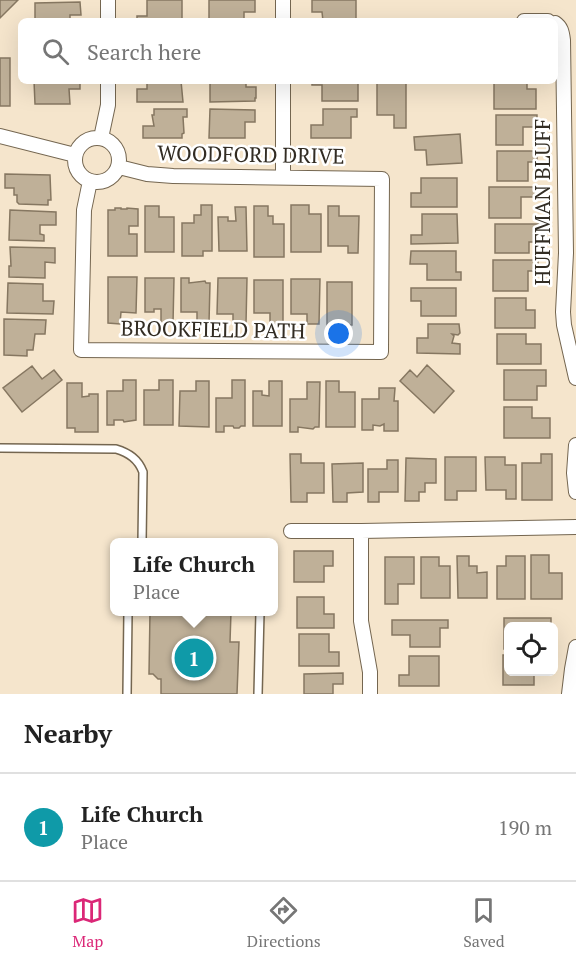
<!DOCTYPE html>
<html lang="en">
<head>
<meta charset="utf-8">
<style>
	:root { --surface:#fff; --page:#f2f2f2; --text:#222; --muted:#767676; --line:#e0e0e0; --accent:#db2777 }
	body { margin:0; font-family:"PT Serif",serif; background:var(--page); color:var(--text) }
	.controls { position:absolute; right:18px; bottom:18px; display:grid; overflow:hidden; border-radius:9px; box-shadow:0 6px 24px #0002 }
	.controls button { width:54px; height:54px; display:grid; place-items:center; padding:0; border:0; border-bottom:2px solid var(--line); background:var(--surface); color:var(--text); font:30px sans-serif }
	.you { position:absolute; left:339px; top:334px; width:21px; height:21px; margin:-15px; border:4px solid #fff; border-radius:50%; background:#1a73e8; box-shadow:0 0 0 9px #1a73e833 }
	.badge { display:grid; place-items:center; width:39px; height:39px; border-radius:50%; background:var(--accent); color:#fff; font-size:20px; font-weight:700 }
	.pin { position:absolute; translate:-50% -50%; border:3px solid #fff; box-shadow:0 2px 6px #0006 }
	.popup { position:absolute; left:110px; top:538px; width:168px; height:78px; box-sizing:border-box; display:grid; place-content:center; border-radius:9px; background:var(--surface); filter:drop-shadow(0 2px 4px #0005); font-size:20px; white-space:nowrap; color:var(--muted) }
	.popup b { font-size:22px; color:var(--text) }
	.popup::after { content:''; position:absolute; left:50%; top:100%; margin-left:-12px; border:12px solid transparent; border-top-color:var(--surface) }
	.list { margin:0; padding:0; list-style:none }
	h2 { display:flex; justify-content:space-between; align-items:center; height:78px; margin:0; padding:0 24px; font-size:26px }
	h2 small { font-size:20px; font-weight:400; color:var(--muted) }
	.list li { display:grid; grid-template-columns:39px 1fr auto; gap:18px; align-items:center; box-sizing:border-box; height:108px; padding:0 24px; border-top:2px solid var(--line) }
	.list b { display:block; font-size:22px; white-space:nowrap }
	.list p { margin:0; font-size:20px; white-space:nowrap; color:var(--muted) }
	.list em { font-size:20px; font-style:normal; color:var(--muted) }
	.icon { flex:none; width:33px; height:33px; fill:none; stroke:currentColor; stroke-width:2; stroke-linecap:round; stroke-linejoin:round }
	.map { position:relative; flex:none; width:576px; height:694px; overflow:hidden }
	.search { position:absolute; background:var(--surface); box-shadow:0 6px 24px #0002; left:18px; right:18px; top:18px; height:66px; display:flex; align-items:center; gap:15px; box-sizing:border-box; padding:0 21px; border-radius:9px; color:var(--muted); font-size:22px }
	.sheet { height:186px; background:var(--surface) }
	nav { display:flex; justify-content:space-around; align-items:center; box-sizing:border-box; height:84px; border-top:2px solid var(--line); background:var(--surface); font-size:16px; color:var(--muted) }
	nav a { display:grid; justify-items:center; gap:3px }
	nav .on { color:var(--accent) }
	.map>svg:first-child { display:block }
	.building { fill:#bfb098; stroke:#867761; stroke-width:1.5 }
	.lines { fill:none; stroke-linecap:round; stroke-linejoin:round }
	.lane-casing { stroke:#746650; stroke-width:10 }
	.street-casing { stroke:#746650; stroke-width:16 }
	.lane { stroke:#fff; stroke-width:7 }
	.street { stroke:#fff; stroke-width:14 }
	.labels { text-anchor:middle; stroke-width:5; stroke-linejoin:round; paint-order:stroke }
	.street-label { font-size:21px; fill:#322c23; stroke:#fff }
</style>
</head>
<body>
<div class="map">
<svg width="576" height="694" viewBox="0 0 576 694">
	<rect width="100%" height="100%" fill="#f5e5cc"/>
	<path class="building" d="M0,0H18L0,18Z
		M147,0H182V21H137V16H147Z
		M209,0H255V12H244V21H209Z
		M312,0H356V21H323L322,12H312Z
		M80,2L81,15H70V21H35V3Z
		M0,58H10V106H0Z
		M34,81H80V89H69L70,104H35Z
		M147,81H181L183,102H137V89H147Z
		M210,81H246V87H256V98H255V101L210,102Z
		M312,81H358V101H322V85H312Z
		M377,81H406V128H394V115H377Z
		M494,81H527V89H536V109H494Z
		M154,109H187V117H183L184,133L182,134V138H143V126H154L152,115H154Z
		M210,109L255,110V122H245V138H209Z
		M323,109H357V117H351V138H311V125H323Z
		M496,115H537V127H523V145H496Z
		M460,134L462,163L427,165L426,150H415L414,137Z
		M497,151H537V162H528V181H497Z
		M5,174L50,175L51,200H48V205L19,204L17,202V195H14V188H5Z
		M421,178H457V207H411V193H421Z
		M489,187H539V197H521V218H489Z
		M201,205H212V251H203V256H182V223H194V215H201Z
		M291,205H309V214H321V252H291Z
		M145,206H159V217H174V252H145Z
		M254,206H268V216H273V224H284V257H254Z
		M328,206H339V216H359L358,253H348V246H328Z
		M235,207H246L247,251H219L218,217H228V221H236Z
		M115,208H121V209H127V208L138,209V226H129V234H137V256H108V210H115Z
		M10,210L56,212V225H40V234L44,235V241L9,240Z
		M422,214H457L458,243L411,244V235H422Z
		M495,224H539V242H529V253H495Z
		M10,247L55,248V263L45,262V278L9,277V266H11Z
		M411,251H456V272H461V280H427V264H410Z
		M493,260H538V271H528V291H493Z
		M108,277H137L136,313L121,312L120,324L108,323Z
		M145,278H174L173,324H161V309H154V312H145Z
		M181,278H189V283L205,281L206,283H210L209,323H197V312H181Z
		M218,278H247L246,324H233V314H217Z
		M291,279H320L319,324H307V314H291Z
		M254,280H283V324H270V313H254Z
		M327,282H352V325H327Z
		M8,283L43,284V301H54L53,314L7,313Z
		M411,288H456V316H421V301H411Z
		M495,298H526V310H535V328H495Z
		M4,319L46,320L45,334H35L33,350H27V356L4,355Z
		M428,324H459L460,333L458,335L452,334L454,336L452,343L460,344V354L417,353V338H428Z
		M497,334H526V344H541V364H497Z
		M427,365L454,391L434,413L400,381L410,370L417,377Z
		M32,366L42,379L54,370L62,380L22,412L3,388Z
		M504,370H546V386H537V400H504Z
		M123,380H136V420L124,422L123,420H114V425H107V391H123Z
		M159,380H173V425H144V390H159Z
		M232,380H245V426H241L239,428H234L233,426H224V432H216V398H232Z
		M196,381H209V427L179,426L180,391H196Z
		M269,381H282V426H253V391H262V395L269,396Z
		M326,381H339V392H355V427H326Z
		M307,382H320L319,427H315L313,429L298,427V432H290V399H307Z
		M67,383H82V397L89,396V394H98V432H75V428H67Z
		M379,388H395L394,401H398V431H384V424L380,426L373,425V430H362V399H379Z
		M504,407H532V418H550V438H504Z
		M290,454H301V463H324V493H307V502H291Z
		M541,454H552V500H522V463H541Z
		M445,457H476V491H457V500H445Z
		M485,457H505V465H516V499H506V490H486Z
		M406,458L436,459V483H425V492H419V501H405Z
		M387,460H398V492H379V502H368V469H387Z
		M363,463V492L347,493V502H333L332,464Z
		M294,551H333V566H324V582H294Z
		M531,555H549V573H562V599H531Z
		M457,556H469V566H477V573L487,572V598H458Z
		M506,556H525V599H497V566H506Z
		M385,557H414V584H398V604H385Z
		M421,557H439V566H450V598H421Z
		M297,597H324V614H334V628H297Z
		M150,612H231L230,642H239L237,694H161V679H158L153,674H149Z
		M504,618H551V626H508V649H504Z
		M392,620H448V628H440V647H410V635H392Z
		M299,634H329V652H339V666H299Z
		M503,655H508V672H543V674H534V685H503Z
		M409,656H439V686H399V675H409Z
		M343,673V684H333V694H304V674Z"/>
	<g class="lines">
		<g class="lane-casing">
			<path id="lane" d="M0,448L116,449C129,453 138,459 143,472L142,542
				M127,694L128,612
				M258,694L260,612"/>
		</g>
		<g class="street-casing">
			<path id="street" d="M108,0V21
				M283,0V21
				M524,21H548
				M555,23C561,27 562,32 563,40L566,253L563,312L564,325L576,378
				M283,81V177
				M0,136L75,155
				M75 160a22 22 0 1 1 44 0a22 22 0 1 1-44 0Z
				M101,138L108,105V81
				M90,181L84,210L81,350L381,352L382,179L173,176L147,174L119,167
				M576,445L574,473L576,492
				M291,531H361L576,527
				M361,531V621L370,672V694
				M569,694L572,669L576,647"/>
		</g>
		<use href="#lane" class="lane"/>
		<use href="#street" class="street"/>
	</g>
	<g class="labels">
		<g class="street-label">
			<text transform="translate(251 155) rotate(1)" y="7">WOODFORD DRIVE</text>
			<text transform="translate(543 202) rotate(-90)" y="7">HUFFMAN BLUFF</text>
			<text transform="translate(213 330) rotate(1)" y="7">BROOKFIELD PATH</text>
		</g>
	</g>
</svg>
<div class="controls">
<button><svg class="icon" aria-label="locate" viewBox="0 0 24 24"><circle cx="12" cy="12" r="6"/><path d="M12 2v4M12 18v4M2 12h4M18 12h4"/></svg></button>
</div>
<div class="you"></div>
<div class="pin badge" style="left:194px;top:658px;background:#0f9aa8">1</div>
<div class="popup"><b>Life Church</b>Place</div>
<div class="search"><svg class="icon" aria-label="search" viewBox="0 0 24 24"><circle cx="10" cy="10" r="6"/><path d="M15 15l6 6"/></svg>Search here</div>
</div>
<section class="sheet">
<h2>Nearby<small></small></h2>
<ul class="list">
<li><span class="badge" style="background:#0f9aa8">1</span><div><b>Life Church</b><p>Place</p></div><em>190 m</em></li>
</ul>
</section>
<nav>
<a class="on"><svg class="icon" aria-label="map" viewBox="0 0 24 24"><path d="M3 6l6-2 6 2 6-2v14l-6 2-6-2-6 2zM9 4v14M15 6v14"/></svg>Map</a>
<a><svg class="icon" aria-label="directions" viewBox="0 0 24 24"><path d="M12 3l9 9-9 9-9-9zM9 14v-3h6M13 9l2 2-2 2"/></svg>Directions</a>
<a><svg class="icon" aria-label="saved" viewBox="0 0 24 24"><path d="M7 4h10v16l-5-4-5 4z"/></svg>Saved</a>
</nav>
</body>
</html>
